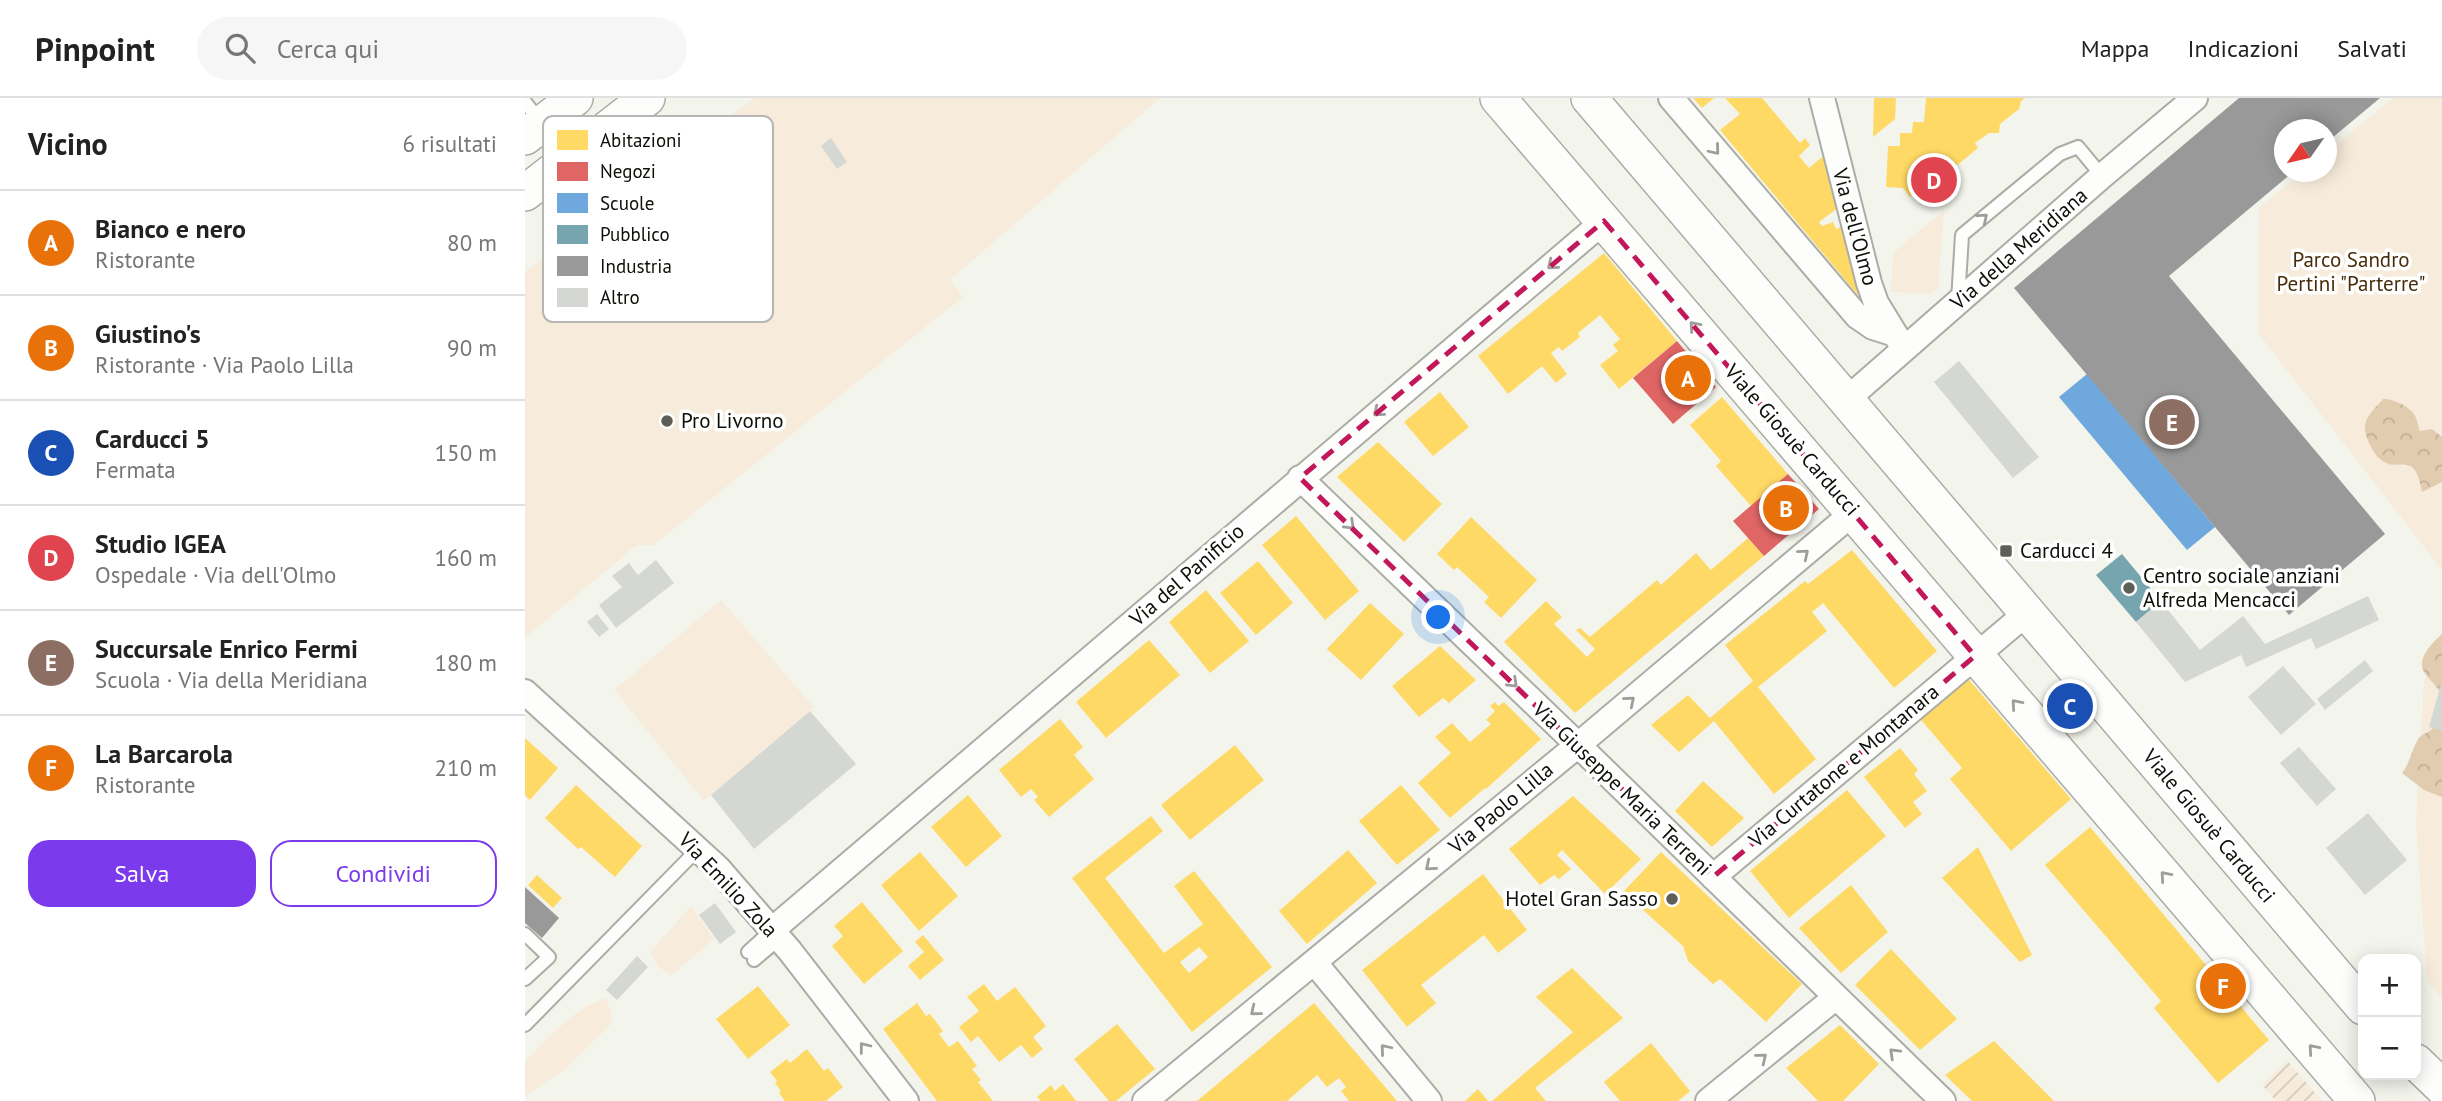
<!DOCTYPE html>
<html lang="it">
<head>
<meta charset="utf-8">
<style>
	:root { --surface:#fff; --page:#f6f6f6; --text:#222; --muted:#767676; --line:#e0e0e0; --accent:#7c3aed }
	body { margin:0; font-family:"PT Sans",sans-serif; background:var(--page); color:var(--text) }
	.controls { position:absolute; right:21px; bottom:21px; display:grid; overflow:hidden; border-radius:14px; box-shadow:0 4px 18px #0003 }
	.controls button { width:63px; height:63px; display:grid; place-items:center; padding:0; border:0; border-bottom:2px solid var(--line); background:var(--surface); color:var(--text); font:35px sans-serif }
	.compass { position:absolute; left:1749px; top:21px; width:63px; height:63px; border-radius:50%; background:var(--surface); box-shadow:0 4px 18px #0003; rotate:236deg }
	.you { position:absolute; left:914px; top:520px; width:24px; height:24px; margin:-18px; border:5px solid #fff; border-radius:50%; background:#1a73e8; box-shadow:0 0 0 10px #1a73e833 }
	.badge { display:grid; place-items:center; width:46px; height:46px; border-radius:50%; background:var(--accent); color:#fff; font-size:23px; font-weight:700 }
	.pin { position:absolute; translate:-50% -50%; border:4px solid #fff; box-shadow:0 2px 7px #0006 }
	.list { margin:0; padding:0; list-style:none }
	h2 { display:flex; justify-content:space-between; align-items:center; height:91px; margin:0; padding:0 28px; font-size:30px }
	h2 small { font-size:23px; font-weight:400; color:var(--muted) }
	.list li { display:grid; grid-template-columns:46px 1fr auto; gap:21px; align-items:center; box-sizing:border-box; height:105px; padding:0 28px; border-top:2px solid var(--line) }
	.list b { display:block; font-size:26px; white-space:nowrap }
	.list p { margin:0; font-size:23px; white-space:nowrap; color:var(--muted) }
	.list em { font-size:23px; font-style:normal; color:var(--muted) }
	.actions { display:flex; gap:14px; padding:21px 28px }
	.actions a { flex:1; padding:16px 0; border:2px solid var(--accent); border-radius:21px; text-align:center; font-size:24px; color:var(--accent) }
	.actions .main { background:var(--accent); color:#fff }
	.icon { flex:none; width:38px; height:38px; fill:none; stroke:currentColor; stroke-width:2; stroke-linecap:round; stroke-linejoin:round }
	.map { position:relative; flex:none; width:1917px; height:1003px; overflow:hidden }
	header { display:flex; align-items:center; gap:42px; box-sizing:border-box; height:98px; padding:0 35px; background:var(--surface); border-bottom:2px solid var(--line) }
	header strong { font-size:33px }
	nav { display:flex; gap:38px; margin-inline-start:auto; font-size:24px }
	.search { width:490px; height:63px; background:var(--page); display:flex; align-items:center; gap:18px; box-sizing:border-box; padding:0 24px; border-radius:38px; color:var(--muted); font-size:26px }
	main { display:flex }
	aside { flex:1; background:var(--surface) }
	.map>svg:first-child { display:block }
	.green { fill:#f7ecdc }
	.forest { fill:url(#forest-crowns) }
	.garden { fill:url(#garden-furrows) }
	.homes { fill:#ffd966; fill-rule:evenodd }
	.shops { fill:#e06666 }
	.schools { fill:#6fa8dc }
	.public { fill:#76a5af }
	.industry { fill:#999 }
	.building { fill:#d5d8d2 }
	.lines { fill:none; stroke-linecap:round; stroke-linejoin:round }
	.lane-casing { stroke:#aaaca6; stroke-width:16 }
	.street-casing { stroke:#aaaca6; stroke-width:28 }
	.secondary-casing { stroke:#aaaca6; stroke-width:38 }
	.lane { stroke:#fdfefc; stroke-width:12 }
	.street { stroke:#fdfefc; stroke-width:24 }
	.secondary { stroke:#fdfefc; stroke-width:35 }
	.oneway { stroke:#9d9e9b }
	.marked { fill:none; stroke:#c2185b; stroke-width:5; stroke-dasharray:14 9; stroke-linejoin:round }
	.poi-dot { fill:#5e6058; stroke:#fff; stroke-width:2.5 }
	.labels { text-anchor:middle; stroke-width:7; stroke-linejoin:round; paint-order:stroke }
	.street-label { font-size:21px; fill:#0d0f09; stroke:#fff }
	.park-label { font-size:21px; fill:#492d0a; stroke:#fff }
	.poi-label { font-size:21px; fill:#0d0f09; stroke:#fff; text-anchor:start }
	.key { fill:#fff; stroke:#b6b7b5; stroke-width:2 }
	.key-label { font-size:19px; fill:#0d0f09 }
</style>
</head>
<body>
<header>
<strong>Pinpoint</strong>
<div class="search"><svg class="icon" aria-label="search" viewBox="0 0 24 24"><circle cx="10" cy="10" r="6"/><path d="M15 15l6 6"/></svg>Cerca qui</div>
<nav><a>Mappa</a><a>Indicazioni</a><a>Salvati</a></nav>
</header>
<main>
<aside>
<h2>Vicino<small>6 risultati</small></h2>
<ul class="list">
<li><span class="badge" style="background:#e8710a">A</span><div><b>Bianco e nero</b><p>Ristorante</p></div><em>80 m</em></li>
<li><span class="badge" style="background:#e8710a">B</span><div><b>Giustino's</b><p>Ristorante · Via Paolo Lilla</p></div><em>90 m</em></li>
<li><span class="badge" style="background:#1a4fb4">C</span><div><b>Carducci 5</b><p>Fermata</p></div><em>150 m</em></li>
<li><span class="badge" style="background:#e0444e">D</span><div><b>Studio IGEA</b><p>Ospedale · Via dell'Olmo</p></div><em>160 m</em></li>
<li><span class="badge" style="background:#8d6e63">E</span><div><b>Succursale Enrico Fermi</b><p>Scuola · Via della Meridiana</p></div><em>180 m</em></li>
<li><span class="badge" style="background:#e8710a">F</span><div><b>La Barcarola</b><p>Ristorante</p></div><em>210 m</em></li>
</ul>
<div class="actions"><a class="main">Salva</a><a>Condividi</a></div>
</aside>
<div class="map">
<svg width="1917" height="1003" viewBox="0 0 1917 1003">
	<defs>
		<pattern id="forest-crowns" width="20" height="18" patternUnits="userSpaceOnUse" patternTransform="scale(1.75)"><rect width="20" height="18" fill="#e1ccb0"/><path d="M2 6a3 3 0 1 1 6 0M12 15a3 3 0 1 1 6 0" fill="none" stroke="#c0ae96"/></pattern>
		<pattern id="garden-furrows" width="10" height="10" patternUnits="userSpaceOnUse" patternTransform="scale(1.75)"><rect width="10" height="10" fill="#f7ecdc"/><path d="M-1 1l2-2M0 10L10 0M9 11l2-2" fill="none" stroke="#d3c9bb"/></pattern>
	</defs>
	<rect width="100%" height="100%" fill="#f3f5ec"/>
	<path class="green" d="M229,0H635L425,182L438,199L129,447H112L0,540V174Z
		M1868,0H1917V472L1733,235L1734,109L1778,74H1801L1802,54Z
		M1419,112L1413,191L1406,196L1366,194L1368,155Z
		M196,502L289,609L179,703L89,592Z
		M1917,556V901L1902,883L1891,725L1899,582Z
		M166,808L189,841L146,878L133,868L125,854Z
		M82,900L88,924L37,974L0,998V964C21,941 51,908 82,900Z"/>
	<path class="forest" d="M1858,301C1866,300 1884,308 1889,316C1892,320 1893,328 1895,333L1907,331L1917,339V384L1897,394C1895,386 1894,375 1887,369C1880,364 1869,369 1861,365C1854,362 1849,355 1846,349C1834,325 1841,320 1858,301Z
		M1917,536V699L1899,692L1877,675C1886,663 1887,650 1894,640C1897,636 1903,635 1907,631C1913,623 1915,609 1915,599C1917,580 1872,576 1917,536Z"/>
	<path class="garden" d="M1762,962L1797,1003H1751L1737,987Z"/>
	<path class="homes" d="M1168,0H1189L1177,10Z
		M1200,0H1237L1275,45L1280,40L1285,47L1274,58L1284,70L1303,54L1318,106L1294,124L1297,128L1308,124L1311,131L1324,125L1338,193L1332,196L1195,32L1215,16Z
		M1349,0H1371L1370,21L1348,39Z
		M1401,0H1500L1496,3L1494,11L1475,26L1474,35H1464L1450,45L1453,50L1412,84L1409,80L1385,99L1378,90L1361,89L1363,48H1375V35H1387L1388,24H1399Z
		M1079,155L1152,243L1094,291L1075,267L1093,253L1088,247L1095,241L1075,217L1053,235L1055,239L1037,253L1034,249L1026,255L1042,276L1031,285L1017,268L983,296L953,258Z
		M915,294L944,329L908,358L879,324Z
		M1197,299L1263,376L1226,408L1191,368L1196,363L1165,327Z
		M853,344L917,406L879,444L812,379Z
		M771,418L834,493L800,522L737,447Z
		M946,419L1012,482L976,520L959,504L964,499L932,469L929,472L912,456Z
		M1223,440L1239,458L1050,615L979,544L1021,503L1037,519L1029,526L1062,559L1070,551L1051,532L1055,530L1065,539L1132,482L1136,487L1171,455L1186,472Z
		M1327,452L1412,553L1369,590L1298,505L1287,514L1302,533L1233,589L1291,661L1249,696L1189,623L1154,654L1126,627L1163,597L1185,620L1228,583L1200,547L1280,483L1283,486Z
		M733,463L768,505L731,537L695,495Z
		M681,492L724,543L685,575L644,524Z
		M845,505L879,536L836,582L802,551Z
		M624,542L655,577L581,640L551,604Z
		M915,548L951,582L924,605L918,600L894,619L867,588Z
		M1440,577L1546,701L1486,753L1425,681L1437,670L1392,617Z
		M970,604L973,608L979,604L1016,641L961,691L960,690L925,720L893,685L926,655L910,639L927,625L945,644L966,626L961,622L970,613L965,608Z
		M535,621L558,649L549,657L569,681L524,719L509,702L513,699L506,691L496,699L474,672Z
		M0,640L33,670L5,702L0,697Z
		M710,647L739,682L665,742L636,707Z
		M1375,650L1393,672L1389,676L1402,693L1388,704L1397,716L1380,730L1339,679Z
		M1178,683L1219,720L1187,749L1150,713Z
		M51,687L117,748L90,779L56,749L53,751L20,720Z
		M876,687L915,732L872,767L834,723Z
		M1322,692L1361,738L1264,820L1225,773Z
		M443,697L477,738L441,769L406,729Z
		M1048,698L1116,761L1080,796L1037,752L1032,757L1046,771L1034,781L1029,777L1015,787L984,751Z
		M626,718L638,733L580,780L639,855L678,826L649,788L669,773L747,869L667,934L547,780ZM674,849L683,859L664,875L655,864Z
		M1565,729L1744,942L1693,985L1629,910L1636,903L1520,767Z
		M1453,749L1507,857L1495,864L1417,780Z
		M823,752L852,785L782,846L754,813Z
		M395,754L433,798L394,833L356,787Z
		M1136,754L1277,886L1241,924L1195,881L1188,886L1163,863L1158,848L1098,794Z
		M958,776L1002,832L973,855L959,837L896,887L911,905L882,929L837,872Z
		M12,777L37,800L28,810L3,787Z
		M1326,787L1363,834L1316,875L1274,830Z
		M337,804L378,853L339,886L307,848L318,838L309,828Z
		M398,837L419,862L395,882L383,868L399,854L390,844Z
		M1366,851L1432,921L1395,952L1330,887Z
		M1047,870L1098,920L1010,990L1021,1003H967L1048,934L1011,899Z
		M459,886L472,903L490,889L521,928L508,939L518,951L507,960L496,947L474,964L453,938L446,944L434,929L454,913L442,899Z
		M233,888L265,927L223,961L191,921Z
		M392,905L401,918L405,916L418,933L414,936L424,949L433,943L452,968L447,971L456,982L453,984L468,1003H412L358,931Z
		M789,905L872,1003H824L816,993L821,989L814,980L802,989L792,977L762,1003H672Z
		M592,926L630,971L591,1003H584L549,961Z
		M1315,927L1354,966L1318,1003H1293L1261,970Z
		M1469,943L1529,1003H1447L1420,977Z
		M1126,945L1165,993L1153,1003H1095L1079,984Z
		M282,951L299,973L303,970L318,989L301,1003H260L254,995L256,993L250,985L252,983L245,974L262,961L265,965Z
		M538,986L551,1003H516L512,999L526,987L530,993Z
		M953,991L963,1003H940Z"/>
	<path class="shops" d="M1152,243L1191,289L1148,326L1108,280Z
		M1263,376L1294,411L1239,458L1208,423Z"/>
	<path class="schools" d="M1562,276L1690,429L1662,452L1534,299Z"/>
	<path class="public" d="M1597,456L1636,503L1611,524L1571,477Z"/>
	<path class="industry" d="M1714,0H1855L1801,45V32H1759V74H1768L1644,178L1860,436L1764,517L1489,190Z
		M0,789L34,820L17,840L0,825Z"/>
	<path class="building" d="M306,40L322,64L312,71L296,48Z
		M1434,263L1514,359L1488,380L1409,284Z
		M131,462L149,485L91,530L74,507L97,489L87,478L104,465L113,477Z
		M1843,498L1854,522L1791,551L1786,540L1721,569L1716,557L1660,584L1611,524L1636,503L1675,552L1718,518L1740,546Z
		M72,516L84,531L74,539L62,524Z
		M1840,562L1848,573L1800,612L1792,601Z
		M1758,568L1791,606L1756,637L1723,599Z
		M1916,586H1917V633L1904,629Z
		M285,613L331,666L229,751L186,697Z
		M1774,649L1811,691L1792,708L1755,665Z
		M1843,715L1882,762L1840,797L1801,750Z
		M190,805L211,834L195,846L174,817Z
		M112,858L123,869L92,902L81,892Z"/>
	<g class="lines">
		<g class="lane-casing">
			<path id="lane" d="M0,4L15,23
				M1433,203L1437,137L1535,56L1553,49L1577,78
				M0,836L24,859L0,881
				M223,854L247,832
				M229,862L254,841
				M0,927L173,751"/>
		</g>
		<g class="street-casing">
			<path id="street" d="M1146,0L1332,218L1348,229L1370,236
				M1297,0L1344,185L1351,205L1373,241
				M1320,303L1577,78L1670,0
				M775,380L1053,647L1418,1003
				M0,594L193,770L265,853L381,1003
				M1188,779L1503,514
				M247,832L1079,123
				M789,864L904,1003
				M620,1003L1053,647L1329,414
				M1183,1003L1311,899"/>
		</g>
		<g class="secondary-casing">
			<path id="secondary" d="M973,0L1832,1003
				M1064,0L1838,909
				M0,39L50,0
				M0,95L122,0
				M1891,964L1917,989"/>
		</g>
		<use href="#lane" class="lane"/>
		<use href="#street" class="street"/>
		<use href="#secondary" class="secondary"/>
	</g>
	<defs><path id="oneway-chevron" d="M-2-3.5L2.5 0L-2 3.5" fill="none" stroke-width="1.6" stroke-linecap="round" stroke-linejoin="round" transform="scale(1.75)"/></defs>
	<g class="oneway">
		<use href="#oneway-chevron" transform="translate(1190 52) rotate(50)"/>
		<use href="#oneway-chevron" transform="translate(1458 120) rotate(-40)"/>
		<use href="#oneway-chevron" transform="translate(1027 167) rotate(140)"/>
		<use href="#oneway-chevron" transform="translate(1169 228) rotate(-131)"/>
		<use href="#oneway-chevron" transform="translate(853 314) rotate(140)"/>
		<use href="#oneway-chevron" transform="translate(825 427) rotate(44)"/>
		<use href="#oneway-chevron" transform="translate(1279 456) rotate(-40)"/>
		<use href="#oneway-chevron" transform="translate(988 585) rotate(44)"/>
		<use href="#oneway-chevron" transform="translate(1105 603) rotate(-40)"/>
		<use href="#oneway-chevron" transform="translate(1491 606) rotate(-131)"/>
		<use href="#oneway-chevron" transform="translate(905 768) rotate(140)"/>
		<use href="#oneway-chevron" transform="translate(1640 778) rotate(-131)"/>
		<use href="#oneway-chevron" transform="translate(730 913) rotate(141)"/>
		<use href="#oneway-chevron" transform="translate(339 949) rotate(-128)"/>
		<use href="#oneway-chevron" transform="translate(860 951) rotate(-130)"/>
		<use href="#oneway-chevron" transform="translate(1788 951) rotate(-131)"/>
		<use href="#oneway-chevron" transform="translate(1369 955) rotate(-136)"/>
		<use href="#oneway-chevron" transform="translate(1237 960) rotate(-39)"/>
	</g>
	<path class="marked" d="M1079,123L1450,558L1188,779L775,380Z"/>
	<g class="poi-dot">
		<circle cx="142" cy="323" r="7"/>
		<rect x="1474" y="446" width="14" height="14" rx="3.5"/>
		<circle cx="1604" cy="490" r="7"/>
		<circle cx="1147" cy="801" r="7"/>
	</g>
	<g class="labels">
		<g class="street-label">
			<text transform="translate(1330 129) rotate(75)" y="7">Via dell'Olmo</text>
			<text transform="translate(1494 151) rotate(-41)" y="7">Via della Meridiana</text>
			<text transform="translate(1267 342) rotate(49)" y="7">Viale Giosuè Carducci</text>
			<text transform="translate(662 477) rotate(-41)" y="7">Via del Panificio</text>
			<text transform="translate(1319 668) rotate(-40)" y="7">Via Curtatone e Montanara</text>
			<text transform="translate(1097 691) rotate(44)" y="7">Via Giuseppe Maria Terreni</text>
			<text transform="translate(976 710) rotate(-40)" y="7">Via Paolo Lilla</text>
			<text transform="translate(1684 728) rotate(50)" y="7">Viale Giosuè Carducci</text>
			<text transform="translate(203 787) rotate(47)" y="7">Via Emilio Zola</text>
		</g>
		<g class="park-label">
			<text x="1826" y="169">Parco Sandro<tspan x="1826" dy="24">Pertini "Parterre"</tspan></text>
		</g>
		<g class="poi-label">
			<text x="156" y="330">Pro Livorno</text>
			<text x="1495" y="460">Carducci 4</text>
			<text x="1618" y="485">Centro sociale anziani<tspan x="1618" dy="24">Alfreda Mencacci</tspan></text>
			<text x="1133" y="808" text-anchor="end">Hotel Gran Sasso</text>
		</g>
	</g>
	<rect x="18" y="18" width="230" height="206" rx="10" class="key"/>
	<rect x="32" y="32" width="31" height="20" fill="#ffd966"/>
	<rect x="32" y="64" width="31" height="19" fill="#e06666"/>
	<rect x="32" y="95" width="31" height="20" fill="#6fa8dc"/>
	<rect x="32" y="127" width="31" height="19" fill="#76a5af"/>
	<rect x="32" y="158" width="31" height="20" fill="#999"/>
	<rect x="32" y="190" width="31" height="19" fill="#d5d8d2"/>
	<g class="key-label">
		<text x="75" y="49">Abitazioni</text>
		<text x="75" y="80">Negozi</text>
		<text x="75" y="112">Scuole</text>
		<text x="75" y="143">Pubblico</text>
		<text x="75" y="175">Industria</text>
		<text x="75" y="206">Altro</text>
	</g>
</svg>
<div class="controls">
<button>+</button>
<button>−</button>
</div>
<svg class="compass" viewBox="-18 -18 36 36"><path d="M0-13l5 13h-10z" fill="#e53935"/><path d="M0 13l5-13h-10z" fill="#767676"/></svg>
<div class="you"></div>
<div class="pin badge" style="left:1163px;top:280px;background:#e8710a">A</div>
<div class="pin badge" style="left:1261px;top:410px;background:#e8710a">B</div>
<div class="pin badge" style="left:1545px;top:608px;background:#1a4fb4">C</div>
<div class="pin badge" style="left:1409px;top:82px;background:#e0444e">D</div>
<div class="pin badge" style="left:1647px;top:324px;background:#8d6e63">E</div>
<div class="pin badge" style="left:1698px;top:888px;background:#e8710a">F</div>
</div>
</main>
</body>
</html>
